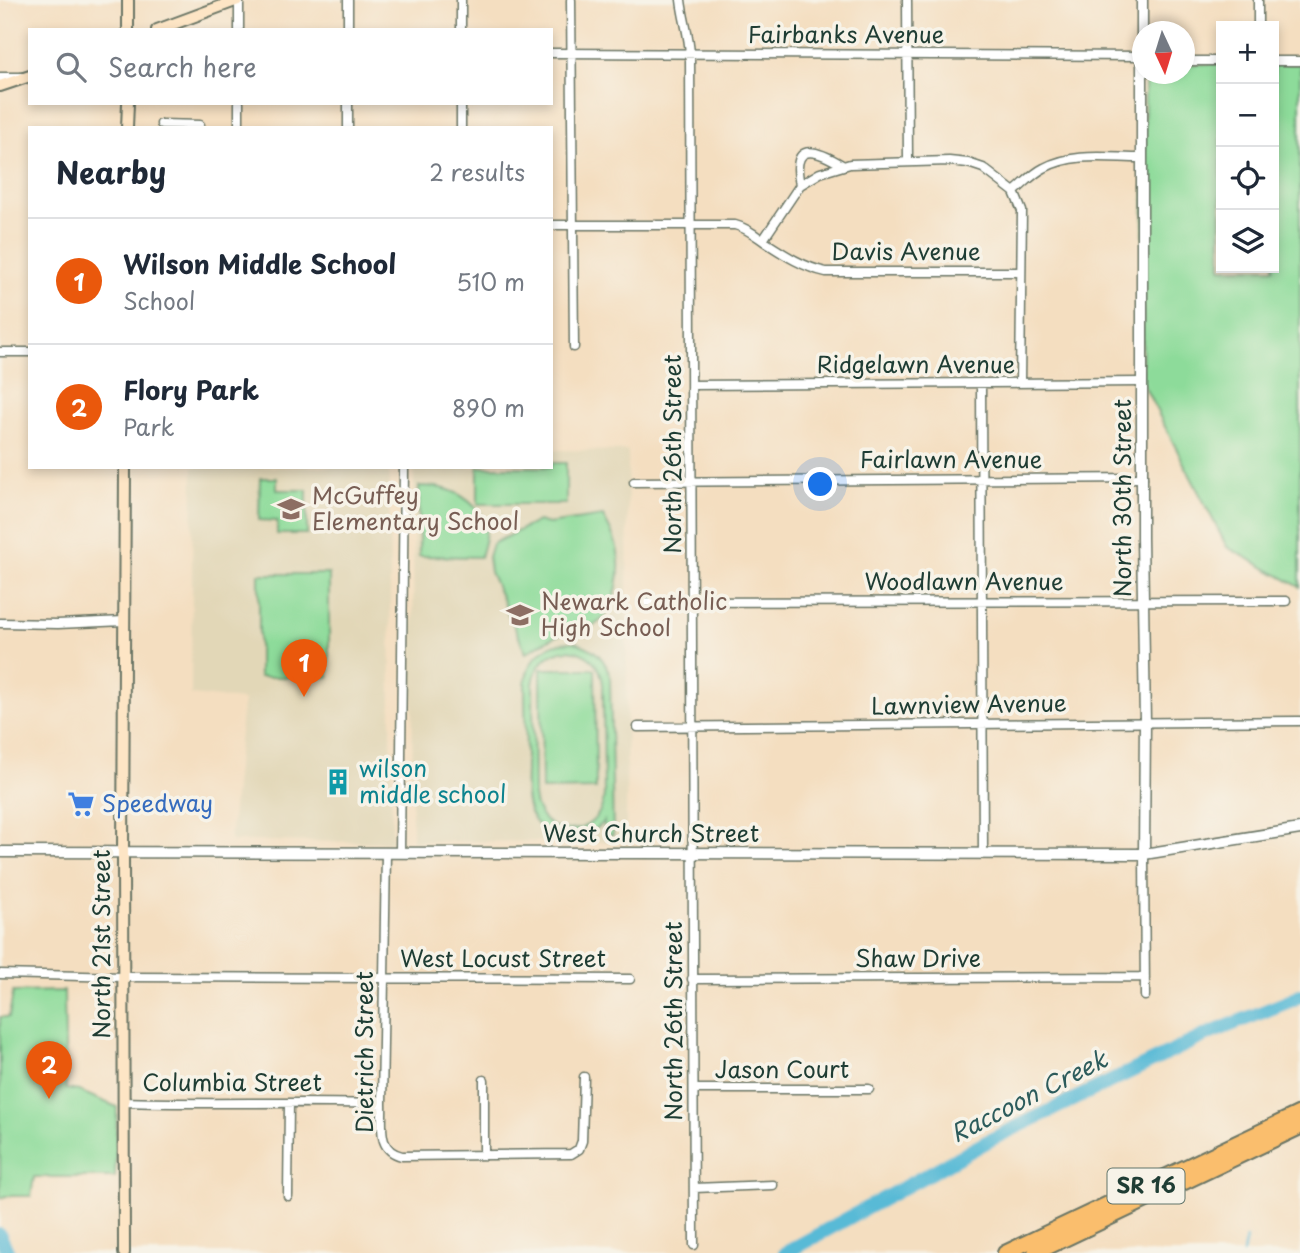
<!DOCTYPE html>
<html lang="en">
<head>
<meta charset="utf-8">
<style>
	:root { --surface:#fff; --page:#f6f6f7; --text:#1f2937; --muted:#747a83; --line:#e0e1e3; --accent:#ea580c }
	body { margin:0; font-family:"Playpen Sans",sans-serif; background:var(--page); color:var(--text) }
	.controls { position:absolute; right:21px; top:21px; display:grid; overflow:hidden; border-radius:0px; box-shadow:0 4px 10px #0003 }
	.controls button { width:63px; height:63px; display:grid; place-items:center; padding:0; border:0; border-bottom:2px solid var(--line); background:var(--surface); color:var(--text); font:35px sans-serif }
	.compass { position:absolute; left:1132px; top:21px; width:63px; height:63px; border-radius:50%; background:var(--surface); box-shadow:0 4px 10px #0003; rotate:176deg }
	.you { position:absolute; left:821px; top:485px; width:24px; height:24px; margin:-18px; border:5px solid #fff; border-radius:50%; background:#1a73e8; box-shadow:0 0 0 10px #1a73e833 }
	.badge { display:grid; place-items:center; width:46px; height:46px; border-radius:50%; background:var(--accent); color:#fff; font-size:23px; font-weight:700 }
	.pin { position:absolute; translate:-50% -58px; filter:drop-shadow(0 2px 4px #0008) }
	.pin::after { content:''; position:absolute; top:37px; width:24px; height:21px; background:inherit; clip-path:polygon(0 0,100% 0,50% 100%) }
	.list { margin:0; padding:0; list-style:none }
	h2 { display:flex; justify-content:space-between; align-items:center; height:91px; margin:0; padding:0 28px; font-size:30px }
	h2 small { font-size:23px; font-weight:400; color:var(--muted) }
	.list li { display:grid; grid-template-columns:46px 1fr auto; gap:21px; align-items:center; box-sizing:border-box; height:126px; padding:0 28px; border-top:2px solid var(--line) }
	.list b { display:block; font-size:26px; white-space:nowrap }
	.list p { margin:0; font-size:23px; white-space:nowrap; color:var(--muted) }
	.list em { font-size:23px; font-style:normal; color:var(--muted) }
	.icon { flex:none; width:38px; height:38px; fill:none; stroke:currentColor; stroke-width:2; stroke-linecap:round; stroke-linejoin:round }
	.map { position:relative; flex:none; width:1300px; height:1253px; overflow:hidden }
	.search { position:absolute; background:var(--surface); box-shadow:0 4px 10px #0003; left:28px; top:28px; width:525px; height:77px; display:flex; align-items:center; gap:18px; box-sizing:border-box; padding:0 24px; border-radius:0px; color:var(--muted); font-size:26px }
	.panel { position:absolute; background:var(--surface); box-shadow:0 4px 10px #0003; left:28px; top:126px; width:525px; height:343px; border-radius:0px }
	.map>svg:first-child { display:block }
	.built { fill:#e2d7b7 }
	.green { fill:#8ddb9a; stroke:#568c67; stroke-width:2; fill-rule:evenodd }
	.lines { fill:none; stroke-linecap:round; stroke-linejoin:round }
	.stream { stroke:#58bad6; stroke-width:2.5 }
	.river { stroke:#58bad6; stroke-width:14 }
	.minor-casing { stroke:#6a7565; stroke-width:11 }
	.tertiary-casing { stroke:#6a7565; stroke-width:13 }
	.secondary-casing { stroke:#6a7565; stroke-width:14 }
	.motorway-casing { stroke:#6a7565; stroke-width:18 }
	.minor { stroke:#fff; stroke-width:8 }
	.tertiary { stroke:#fff; stroke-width:10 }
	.secondary { stroke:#fde5c5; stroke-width:10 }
	.motorway { stroke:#fabe6d; stroke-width:14 }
	.labels { text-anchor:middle; stroke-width:7; stroke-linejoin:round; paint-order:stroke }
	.shield { fill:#f7f3e8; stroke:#60746a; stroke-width:2 }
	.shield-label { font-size:21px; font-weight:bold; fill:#1f3d34 }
	.street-label { font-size:23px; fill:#1f3d34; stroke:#f7f3e8 }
	.education-label { font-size:23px; fill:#785e54; stroke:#f7f3e8; text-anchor:start }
	.culture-label { font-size:23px; fill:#0d838f; stroke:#f7f3e8; text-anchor:start }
	.shop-label { font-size:23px; fill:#366cbe; stroke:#f7f3e8; text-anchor:start }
	.water-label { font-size:24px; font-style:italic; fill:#2d5c5c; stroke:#f7f3e8 }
</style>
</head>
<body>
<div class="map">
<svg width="1300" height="1253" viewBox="0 0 1300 1253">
	<rect width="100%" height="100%" fill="#f7f3e8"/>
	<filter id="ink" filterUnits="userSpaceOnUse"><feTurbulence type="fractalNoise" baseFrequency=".0143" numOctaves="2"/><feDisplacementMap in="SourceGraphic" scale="14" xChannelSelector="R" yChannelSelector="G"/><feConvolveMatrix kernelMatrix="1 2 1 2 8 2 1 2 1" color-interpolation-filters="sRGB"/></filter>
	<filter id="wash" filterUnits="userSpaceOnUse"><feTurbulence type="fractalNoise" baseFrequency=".00686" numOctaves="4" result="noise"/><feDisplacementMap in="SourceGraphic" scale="28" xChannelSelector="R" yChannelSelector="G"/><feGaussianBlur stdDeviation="1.57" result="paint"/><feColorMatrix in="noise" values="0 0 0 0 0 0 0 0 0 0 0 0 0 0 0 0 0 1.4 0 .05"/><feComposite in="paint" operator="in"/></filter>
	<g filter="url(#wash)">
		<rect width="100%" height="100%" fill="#f4dec0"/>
		<path class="built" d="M551,450L628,451L626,842L412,841L414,467H551Z
			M193,467H389L392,842L230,841L243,700L191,695Z"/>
		<path class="green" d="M1185,64H1221V268H1274V64H1300V587L1227,547L1142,382L1145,74H1184Z
			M551,463H566V504H478V467H551Z
			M260,478H277V490H307V534H277V521L259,520Z
			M419,486C441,486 458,490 474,506C479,511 484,516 485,524C487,535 483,546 480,557L419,556Z
			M603,516C607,524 612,532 615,541C624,566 618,612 593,626C583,632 571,630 561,634C549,639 537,646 526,653L490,572L488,557L492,544L538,521L548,524Z
			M259,574H329V677H259Z
			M574,642C593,647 606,658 610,677L613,835H604V821C593,833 578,841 560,837C546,834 534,824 529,810C524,797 526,781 526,767C526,740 525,712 525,685C527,658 547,641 574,642ZM568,650C588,652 601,664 603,684L604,795C601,841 539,842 534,796L533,685C535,665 547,652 568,650Z
			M541,669H595L596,789L542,790Z
			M64,991L66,1089L79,1091L117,1107L115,1177H34L31,1196H6L0,1198V1017H9L13,992Z"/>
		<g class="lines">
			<path class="stream" d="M1243,1253L1246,1238"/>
			<path class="river" d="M0,1235L8,1253
				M785,1253L990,1140L1206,1035L1292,1000L1300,995"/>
		</g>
	</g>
	<g filter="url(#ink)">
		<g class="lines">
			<g class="minor-casing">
				<path id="minor" d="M239,0V30
					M348,0V30
					M461,0V30
					M571,0L574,347
					M681,0C683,18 689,35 690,54L694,1245
					M907,0L908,161
					M1258,0V26
					M551,53L1142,56
					M1184,61H1221
					M1274,61H1300
					M0,77H22
					M239,103V128
					M348,103V128
					M461,103V128
					M161,124L200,125
					M800,185C791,142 814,148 842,165
					M1014,192C1024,184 1032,174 1044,168C1073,152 1109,158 1141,158
					M551,225H735C747,228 755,235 765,242C785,255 803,267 826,272H1021
					M763,240L800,185L820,173L850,164L949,161L968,163L983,168L1014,192L1022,211L1020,383
					M0,352H30
					M981,384L983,854
					M691,385L1142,382
					M634,482L1143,478
					M642,602L1286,601
					M0,623L58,624L124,621
					M638,727L1300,721
					M386,853L382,1104C383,1125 376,1150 402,1156L571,1154L579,1149L582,1141L584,1077
					M400,853L404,467
					M1144,854L1145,996
					M0,974L123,977L630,979
					M692,979L1145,977
					M484,1080V1154
					M694,1089H869
					M123,1102C209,1105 296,1101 382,1104
					M694,1188L773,1185
					M288,1196L289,1103"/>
			</g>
			<g class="tertiary-casing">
				<path id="tertiary" d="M1142,0V538L1145,722L1144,854
					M0,852L1144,854L1300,829"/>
			</g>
			<g class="secondary-casing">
				<path id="secondary" d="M128,0V30
					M157,30L238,0
					M0,86L30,76
					M127,128L128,103
					M124,1253L123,853L125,467"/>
			</g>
			<g class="motorway-casing">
				<path id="motorway" d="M1005,1253L1300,1113
					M1035,1253L1300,1127"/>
			</g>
			<use href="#minor" class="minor"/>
			<use href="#tertiary" class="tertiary"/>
			<use href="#secondary" class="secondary"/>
			<use href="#motorway" class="motorway"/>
		</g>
	</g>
	<defs>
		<g id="school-bare" transform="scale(2.1)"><path d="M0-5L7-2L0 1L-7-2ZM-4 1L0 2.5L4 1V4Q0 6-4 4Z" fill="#8d6e63" stroke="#f7f3e8" stroke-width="2.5" paint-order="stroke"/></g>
		<g id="building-bare" transform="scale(2.1)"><path d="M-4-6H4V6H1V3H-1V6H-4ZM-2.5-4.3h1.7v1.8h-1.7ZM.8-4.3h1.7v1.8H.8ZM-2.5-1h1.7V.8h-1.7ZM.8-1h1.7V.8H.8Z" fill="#0f9aa8" stroke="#f7f3e8" stroke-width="2.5" paint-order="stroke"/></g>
		<g id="supermarket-bare" transform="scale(2.1)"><path d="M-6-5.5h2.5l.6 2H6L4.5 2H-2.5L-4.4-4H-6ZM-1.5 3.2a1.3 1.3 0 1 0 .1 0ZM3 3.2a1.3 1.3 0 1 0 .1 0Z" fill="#3f7fe0" stroke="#f7f3e8" stroke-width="2.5" paint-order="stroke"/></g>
	</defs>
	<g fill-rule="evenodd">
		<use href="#school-bare" x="291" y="509"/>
		<use href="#school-bare" x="520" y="615"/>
		<use href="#building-bare" x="338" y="782"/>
		<use href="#supermarket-bare" x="81" y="804"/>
	</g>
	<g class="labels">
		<rect class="shield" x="1107.5" y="1168.5" width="77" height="35" rx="5"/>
		<g class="shield-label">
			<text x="1146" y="1193">SR 16</text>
		</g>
		<g class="street-label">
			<text x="846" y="43">Fairbanks Avenue</text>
			<text x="906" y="260">Davis Avenue</text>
			<text x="916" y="373">Ridgelawn Avenue</text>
			<text transform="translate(673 454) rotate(-90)" y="8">North 26th Street</text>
			<text x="951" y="468">Fairlawn Avenue</text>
			<text transform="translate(1123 498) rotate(-90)" y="8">North 30th Street</text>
			<text x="964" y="590">Woodlawn Avenue</text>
			<text transform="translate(969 705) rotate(-1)" y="8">Lawnview Avenue</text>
			<text x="651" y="842">West Church Street</text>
			<text transform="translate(102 944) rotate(-90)" y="8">North 21st Street</text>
			<text x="503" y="967">West Locust Street</text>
			<text x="918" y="967">Shaw Drive</text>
			<text transform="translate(674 1021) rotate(-90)" y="8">North 26th Street</text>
			<text transform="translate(365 1052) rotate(-90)" y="8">Dietrich Street</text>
			<text x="782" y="1078">Jason Court</text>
			<text x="232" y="1091">Columbia Street</text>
		</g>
		<g class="education-label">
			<text x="312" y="504">McGuffey<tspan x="312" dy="26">Elementary School</tspan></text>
			<text x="541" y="610">Newark Catholic<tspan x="541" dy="26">High School</tspan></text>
		</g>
		<g class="culture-label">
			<text x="359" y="777">wilson<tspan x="359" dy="26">middle school</tspan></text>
		</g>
		<g class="shop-label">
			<text x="102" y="812">Speedway</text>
		</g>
		<g class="water-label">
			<text transform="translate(1029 1097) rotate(-27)" y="8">Raccoon Creek</text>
		</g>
	</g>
</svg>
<div class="controls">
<button>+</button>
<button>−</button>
<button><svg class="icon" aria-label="locate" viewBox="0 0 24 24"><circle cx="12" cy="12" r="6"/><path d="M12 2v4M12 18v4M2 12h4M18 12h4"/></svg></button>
<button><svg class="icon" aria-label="layers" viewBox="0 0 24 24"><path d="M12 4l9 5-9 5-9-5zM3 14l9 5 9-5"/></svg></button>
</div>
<svg class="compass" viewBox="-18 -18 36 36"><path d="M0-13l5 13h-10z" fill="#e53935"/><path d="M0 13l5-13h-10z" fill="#747a83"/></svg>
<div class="you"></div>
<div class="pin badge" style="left:304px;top:697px">1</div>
<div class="pin badge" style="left:49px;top:1099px">2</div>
<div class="search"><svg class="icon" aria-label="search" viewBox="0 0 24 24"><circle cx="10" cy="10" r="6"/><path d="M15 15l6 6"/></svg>Search here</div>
<section class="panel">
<h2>Nearby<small>2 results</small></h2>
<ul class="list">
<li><span class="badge">1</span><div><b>Wilson Middle School</b><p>School</p></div><em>510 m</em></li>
<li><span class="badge">2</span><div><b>Flory Park</b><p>Park</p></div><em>890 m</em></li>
</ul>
</section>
</div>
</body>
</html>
